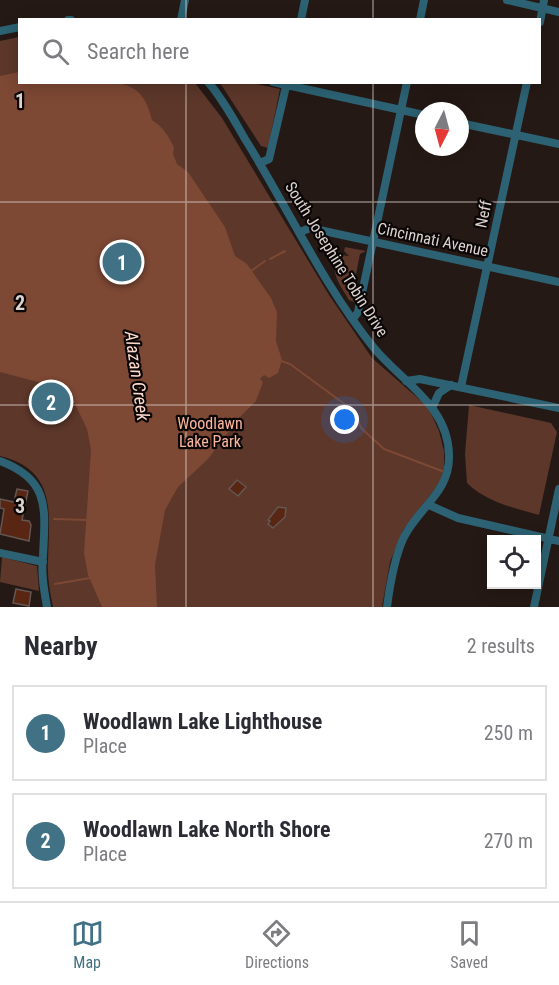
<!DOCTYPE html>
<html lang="en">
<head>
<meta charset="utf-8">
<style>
	:root { --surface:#fff; --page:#f7f7f7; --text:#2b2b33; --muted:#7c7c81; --line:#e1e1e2; --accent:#417184 }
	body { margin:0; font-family:"Roboto Condensed",sans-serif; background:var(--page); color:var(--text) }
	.controls { position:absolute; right:18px; bottom:18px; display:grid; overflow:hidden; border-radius:0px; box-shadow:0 3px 15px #0003 }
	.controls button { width:54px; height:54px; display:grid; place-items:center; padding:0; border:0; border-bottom:2px solid var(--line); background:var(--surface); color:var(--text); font:30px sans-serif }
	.compass { position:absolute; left:415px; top:102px; width:54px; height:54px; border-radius:50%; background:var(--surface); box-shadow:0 3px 15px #0003; rotate:186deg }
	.you { position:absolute; left:345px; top:420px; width:21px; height:21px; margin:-15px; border:4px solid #fff; border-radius:50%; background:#1a73e8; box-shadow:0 0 0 9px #1a73e833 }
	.badge { display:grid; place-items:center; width:39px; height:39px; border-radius:50%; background:var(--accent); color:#fff; font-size:20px; font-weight:700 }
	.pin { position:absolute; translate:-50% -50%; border:3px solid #fff; box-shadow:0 2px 6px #0006 }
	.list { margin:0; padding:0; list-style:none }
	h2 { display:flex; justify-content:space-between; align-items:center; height:78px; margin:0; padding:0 24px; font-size:26px }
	h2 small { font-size:20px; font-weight:400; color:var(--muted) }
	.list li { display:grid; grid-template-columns:39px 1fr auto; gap:18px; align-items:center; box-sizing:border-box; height:96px; margin:0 12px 12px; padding:0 12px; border:2px solid var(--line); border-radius:0px }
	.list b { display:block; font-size:22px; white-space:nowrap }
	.list p { margin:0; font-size:20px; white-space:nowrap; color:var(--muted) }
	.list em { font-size:20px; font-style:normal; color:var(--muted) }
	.icon { flex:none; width:33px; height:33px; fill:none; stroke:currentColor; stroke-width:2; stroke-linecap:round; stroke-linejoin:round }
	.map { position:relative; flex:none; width:559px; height:607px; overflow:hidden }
	.search { position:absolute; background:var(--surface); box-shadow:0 3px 15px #0003; left:18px; right:18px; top:18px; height:66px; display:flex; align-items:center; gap:15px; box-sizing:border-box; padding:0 21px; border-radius:0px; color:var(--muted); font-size:22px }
	.sheet { height:294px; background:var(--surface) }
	nav { display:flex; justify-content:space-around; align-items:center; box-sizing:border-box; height:84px; border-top:2px solid var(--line); background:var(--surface); font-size:16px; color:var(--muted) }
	nav a { display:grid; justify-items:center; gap:3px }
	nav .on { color:var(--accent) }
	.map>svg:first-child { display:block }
	.green { fill:#5c372a }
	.water { fill:#7d4834 }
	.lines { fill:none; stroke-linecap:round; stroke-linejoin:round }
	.stream { stroke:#7d4834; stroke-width:2 }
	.building { fill:#582613; stroke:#645651; stroke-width:1.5 }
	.minor { stroke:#2c6273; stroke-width:8 }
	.grid { fill:none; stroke:#dcd3d0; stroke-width:1.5; stroke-opacity:0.55 }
	.labels { text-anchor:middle; stroke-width:4.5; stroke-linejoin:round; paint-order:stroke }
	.street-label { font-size:16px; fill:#dcd3d0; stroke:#0a0605 }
	.park-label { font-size:16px; fill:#fab59d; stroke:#0a0605 }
	.water-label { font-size:18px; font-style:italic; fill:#ffdbce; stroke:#0a0605 }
	.grid-label { font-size:20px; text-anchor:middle; font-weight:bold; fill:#dcd3d0; stroke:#0a0605; stroke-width:4.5; stroke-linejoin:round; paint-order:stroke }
</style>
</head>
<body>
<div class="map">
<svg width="559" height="607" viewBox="0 0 559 607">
	<rect width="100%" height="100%" fill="#251915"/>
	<path class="green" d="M19,37L20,82L195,83L222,118L329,295L372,358L428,407L439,431L444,451V469L439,484L403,530L390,562L382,607H53C50,592 47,577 48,561C49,515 58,470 0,456V41Z
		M220,83H252L280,89L268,148L261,146Z
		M345,247L366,251L360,254L352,294L355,300L354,302L349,300C341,286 329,273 337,256L345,265L341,255L349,256L344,251Z
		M469,405L551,423L557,432L539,515C514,508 486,502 467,483L465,454Z
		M2,557L37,566L39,591L0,582Z"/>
	<path class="water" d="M19,72L20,82C47,82 117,74 137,91C146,99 149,109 152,120C163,127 168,135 174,147L173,154L177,164L188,172L225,227L235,256L247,264L271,298L277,312L276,341L282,360L278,373L269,378L264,375L260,379L263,382L256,401L239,418L208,459L178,487L165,510L155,565L157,607H102L88,575L84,553L91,450L87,429L74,402L38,382L0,372V76Z"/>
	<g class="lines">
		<path class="stream" d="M270,259L285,251
			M251,271L265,261
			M281,361L290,364L354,411L361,428L384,449L442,471
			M54,519L87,520
			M55,584L90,578"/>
	</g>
	<path class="building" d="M237,480L246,487L238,496L229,489Z
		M17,489L28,491L22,520L29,521L31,525L29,541L0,534L4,509L0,508V499L14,502Z
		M278,507L286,508L285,517L273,528L268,524L270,521L268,520Z
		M16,589L31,592L29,606L13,603Z"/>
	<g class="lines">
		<path class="minor" d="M507,0L559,12
			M68,20H71
			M181,20L185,0
			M301,20L305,0
			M420,20L424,0
			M540,22L544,0
			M0,31L20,27
			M208,82C223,99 234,120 245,139C288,208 323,285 374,348C402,382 449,406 449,456C450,492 419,507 404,537C394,558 390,584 387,607
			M273,82L424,115
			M460,123L559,144
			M260,163L269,159L287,82
			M300,232L310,228L559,282
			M353,319L358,312L407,82
			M406,381L420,379L559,408
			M461,387L527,82
			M433,406L439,393L451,385
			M0,461C51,480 45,510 43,556C41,573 44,590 47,607
			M429,505L458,518L559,541
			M0,553L43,562
			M534,607L559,489"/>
	</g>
	<path class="grid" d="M186,0V20M373,0V20M186,82V607M373,82V607M0,202H559M0,405H559"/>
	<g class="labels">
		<g class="street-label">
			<text transform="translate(483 214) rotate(-78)" y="6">Neff</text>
			<text transform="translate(433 239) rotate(12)" y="6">Cincinnati Avenue</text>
			<text transform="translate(337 259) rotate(58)" y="6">South Josephine Tobin Drive</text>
		</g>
		<g class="park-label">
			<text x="210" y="429">Woodlawn<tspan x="210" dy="18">Lake Park</tspan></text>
		</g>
		<g class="water-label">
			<text transform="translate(137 376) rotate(82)" y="6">Alazan Creek</text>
		</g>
	</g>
	<g class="grid-label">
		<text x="20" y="108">1</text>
		<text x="20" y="310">2</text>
		<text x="20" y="513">3</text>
	</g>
</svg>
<div class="controls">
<button><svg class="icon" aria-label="locate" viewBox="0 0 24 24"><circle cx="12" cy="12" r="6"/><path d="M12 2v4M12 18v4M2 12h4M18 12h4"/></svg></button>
</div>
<svg class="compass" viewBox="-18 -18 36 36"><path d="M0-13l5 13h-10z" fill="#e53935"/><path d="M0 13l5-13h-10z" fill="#7c7c81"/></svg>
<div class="you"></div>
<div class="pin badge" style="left:122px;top:262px">1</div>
<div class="pin badge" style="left:51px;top:402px">2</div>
<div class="search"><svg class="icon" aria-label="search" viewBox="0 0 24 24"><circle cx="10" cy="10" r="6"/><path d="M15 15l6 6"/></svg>Search here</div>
</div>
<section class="sheet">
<h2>Nearby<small>2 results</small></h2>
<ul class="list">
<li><span class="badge">1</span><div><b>Woodlawn Lake Lighthouse</b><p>Place</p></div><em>250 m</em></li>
<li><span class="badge">2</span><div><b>Woodlawn Lake North Shore</b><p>Place</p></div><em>270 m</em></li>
</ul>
</section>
<nav>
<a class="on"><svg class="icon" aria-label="map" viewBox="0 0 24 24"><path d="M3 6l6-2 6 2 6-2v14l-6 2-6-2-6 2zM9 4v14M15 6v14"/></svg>Map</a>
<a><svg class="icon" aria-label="directions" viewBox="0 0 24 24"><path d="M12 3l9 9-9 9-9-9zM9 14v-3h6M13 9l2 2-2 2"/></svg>Directions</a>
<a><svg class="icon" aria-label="saved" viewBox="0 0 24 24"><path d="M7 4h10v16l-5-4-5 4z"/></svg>Saved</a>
</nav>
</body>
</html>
